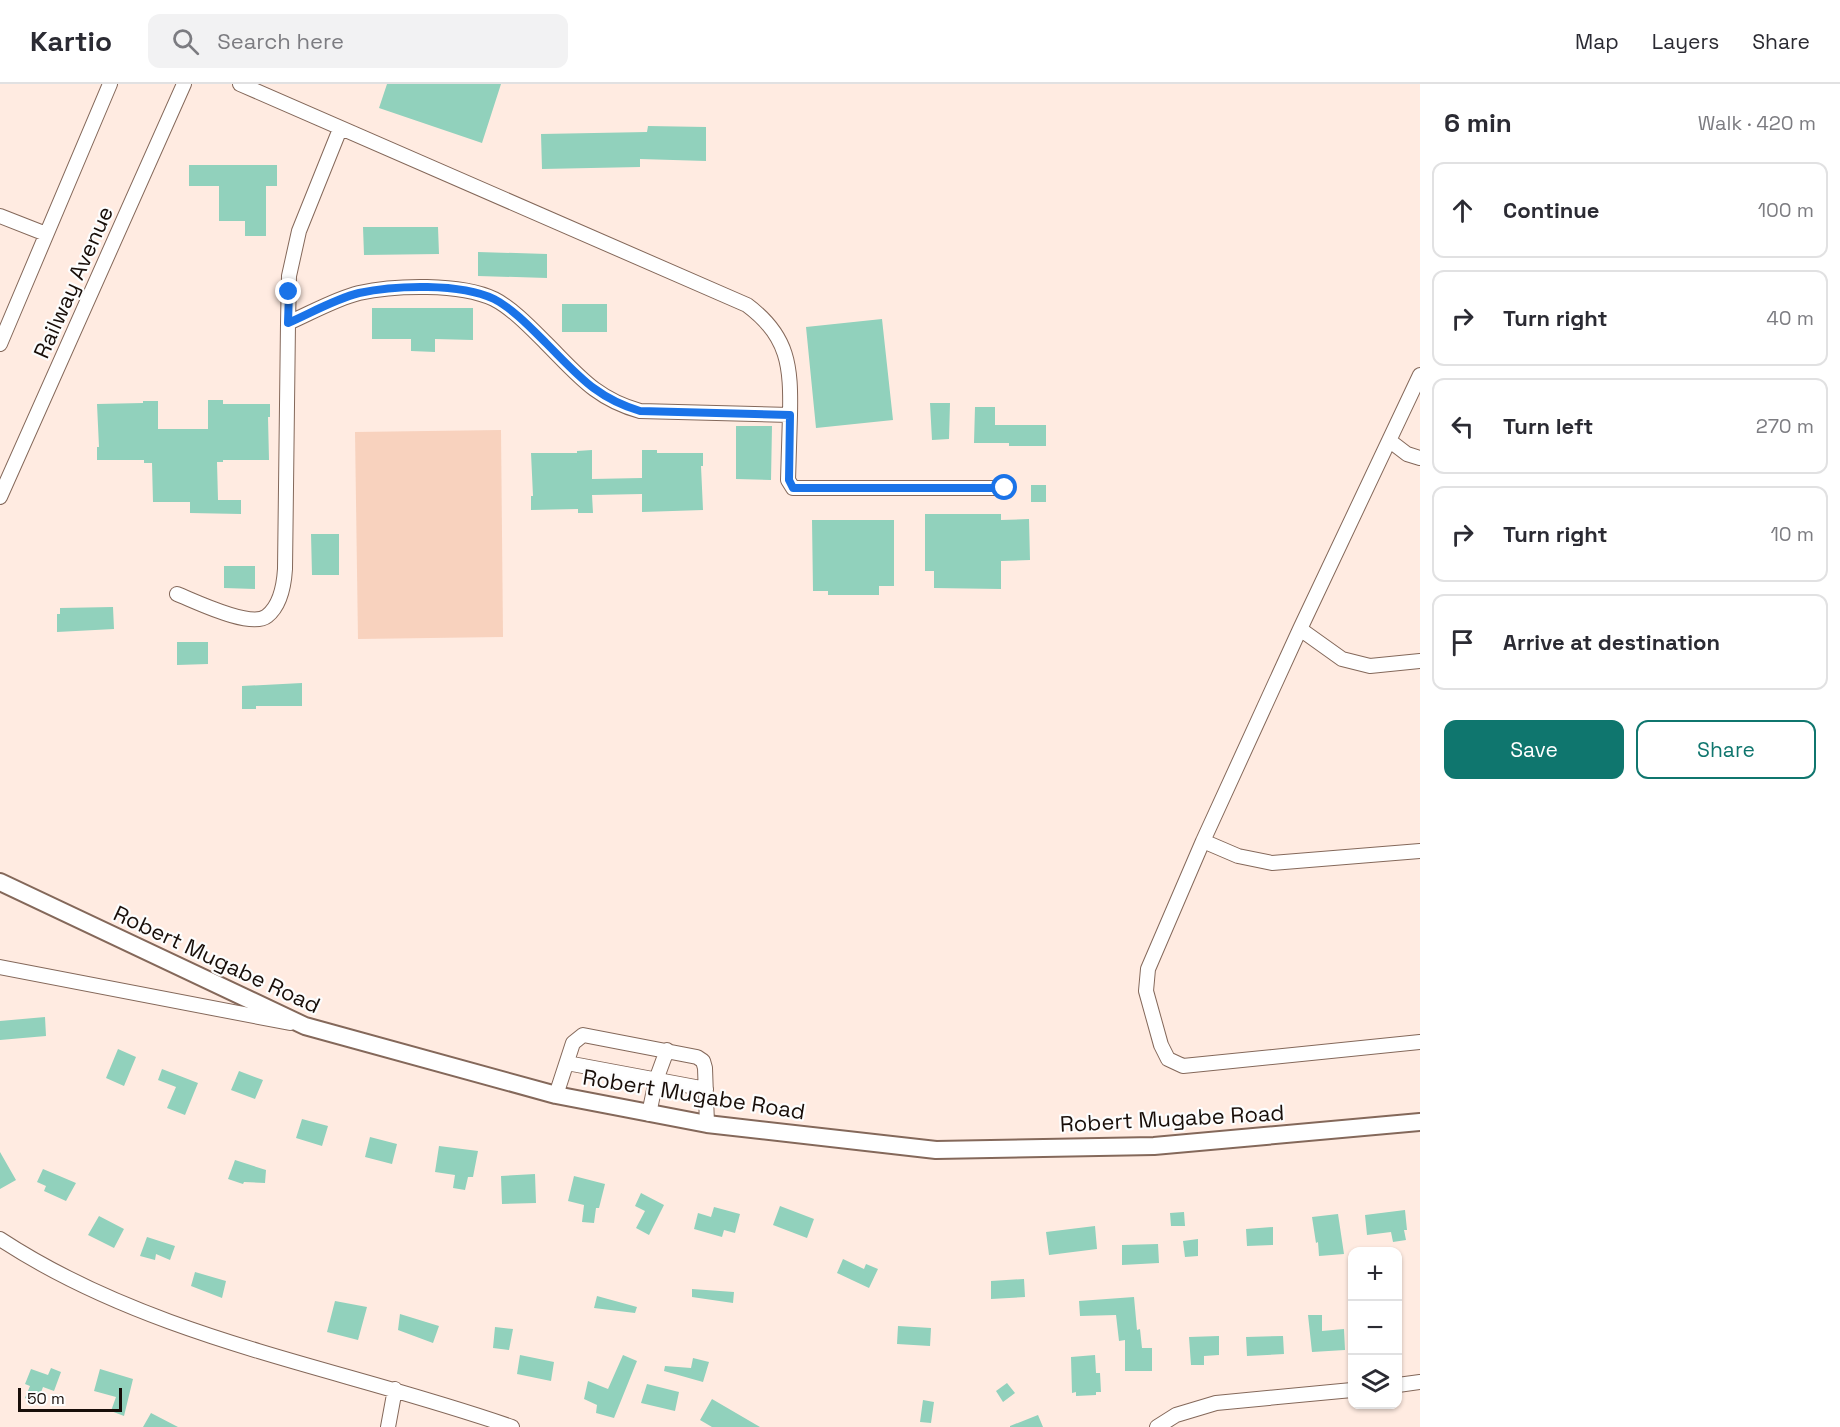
<!DOCTYPE html>
<html lang="en">
<head>
<meta charset="utf-8">
<style>
	:root { --surface:#fff; --page:#f2f2f3; --text:#2b2b33; --muted:#7c7c81; --line:#e1e1e2; --accent:#0f766e }
	body { margin:0; font-family:"Space Grotesk",sans-serif; background:var(--page); color:var(--text) }
	.controls { position:absolute; right:18px; bottom:18px; display:grid; overflow:hidden; border-radius:12px; box-shadow:0 2px 4px #0004 }
	.controls button { width:54px; height:54px; display:grid; place-items:center; padding:0; border:0; border-bottom:2px solid var(--line); background:var(--surface); color:var(--text); font:30px sans-serif }
	.scale { position:absolute; left:18px; bottom:15px; width:104px; box-sizing:border-box; padding-left:6px; border:3px solid #180e09; border-top:0; font-size:16px; line-height:21px; white-space:nowrap; color:#180e09; -webkit-text-stroke:4px #fdfdfd; paint-order:stroke }
	.stop { position:absolute; width:18px; height:18px; margin:-14px; border:4px solid #1a73e8; border-radius:50%; background:#fff }
	.stop.end { background:#1a73e8; border-color:#fff; box-shadow:0 2px 6px #0008 }
	.list { margin:0; padding:0; list-style:none }
	h2 { display:flex; justify-content:space-between; align-items:center; height:78px; margin:0; padding:0 24px; font-size:26px }
	h2 small { font-size:20px; font-weight:400; color:var(--muted) }
	.list li { display:grid; grid-template-columns:39px 1fr auto; gap:18px; align-items:center; box-sizing:border-box; height:96px; margin:0 12px 12px; padding:0 12px; border:2px solid var(--line); border-radius:12px }
	.list b { display:block; font-size:22px; white-space:nowrap }
	.list em { font-size:20px; font-style:normal; color:var(--muted) }
	.actions { display:flex; gap:12px; padding:18px 24px }
	.actions a { flex:1; padding:14px 0; border:2px solid var(--accent); border-radius:12px; text-align:center; font-size:21px; color:var(--accent) }
	.actions .main { background:var(--accent); color:#fff }
	.icon { flex:none; width:33px; height:33px; fill:none; stroke:currentColor; stroke-width:2; stroke-linecap:round; stroke-linejoin:round }
	.map { position:relative; flex:none; width:1420px; height:1343px; overflow:hidden }
	header { display:flex; align-items:center; gap:36px; box-sizing:border-box; height:84px; padding:0 30px; background:var(--surface); border-bottom:2px solid var(--line) }
	header strong { font-size:28px }
	nav { display:flex; gap:33px; margin-inline-start:auto; font-size:21px }
	.search { width:420px; height:54px; background:var(--page); display:flex; align-items:center; gap:15px; box-sizing:border-box; padding:0 21px; border-radius:12px; color:var(--muted); font-size:22px }
	main { display:flex }
	aside { flex:1; background:var(--surface) }
	.map>svg:first-child { display:block }
	.green { fill:#f8d2be }
	.building { fill:#91d1bc }
	.lines { fill:none; stroke-linecap:round; stroke-linejoin:round }
	.minor-casing { stroke:#84685a; stroke-width:16 }
	.major-casing { stroke:#84685a; stroke-width:20 }
	.minor { stroke:#fff; stroke-width:14 }
	.major { stroke:#fff; stroke-width:16 }
	.route { stroke:#1a73e8; stroke-width:8 }
	.labels { text-anchor:middle; stroke-width:4.5; stroke-linejoin:round; paint-order:stroke }
	.street-label { font-size:22px; fill:#180e09; stroke:#fdfdfd }
</style>
</head>
<body>
<header>
<strong>Kartio</strong>
<div class="search"><svg class="icon" aria-label="search" viewBox="0 0 24 24"><circle cx="10" cy="10" r="6"/><path d="M15 15l6 6"/></svg>Search here</div>
<nav><a>Map</a><a>Layers</a><a>Share</a></nav>
</header>
<main>
<div class="map">
<svg width="1420" height="1343" viewBox="0 0 1420 1343">
	<rect width="100%" height="100%" fill="#ffebe1"/>
	<path class="green" d="M501,346L503,553L358,555L355,348Z"/>
	<path class="building" d="M387,0H501L482,59L379,24Z
		M648,42L706,43V77L640,75V83L542,85L541,50L647,48Z
		M189,81H277V102H266V152H245V137H219V102H189Z
		M363,143H438L439,170L364,171Z
		M478,168L547,170V194L478,192Z
		M562,220H607V248H562Z
		M372,224H473V256L435,255V268L411,267V255H372Z
		M882,235L893,336L816,344L806,243Z
		M208,316H223V320H270V333H268L269,376H223V378H217L218,416H241V430L190,429V418H153L152,379H144V376H97V363H99L97,320L143,319V317H158V345H208Z
		M930,319H950L949,355L932,356Z
		M975,323H995V341H1046V362H1009V359H974Z
		M736,342H772L771,396L736,395Z
		M592,366V395L642,394V366H657V369H703V382H701L703,426L642,428V410L592,411L593,429H578V425L531,426V412H533L531,369H577V367Z
		M1031,401H1046V418H1031Z
		M925,430H1001V436L1029,435L1030,476L1001,477V505L934,504V487H925Z
		M812,436H894V502H879V511H828V507H813Z
		M311,450H339V491H312Z
		M224,482H255V505L224,504Z
		M113,523L114,545L57,548V530H60V524Z
		M177,558H208V580L177,581Z
		M302,599V622H256V625H242V602Z
		M45,933L46,952L0,956V937Z
		M118,965L136,973L124,1002L106,994Z
		M162,985L198,999L185,1031L167,1024L176,1003L158,996Z
		M239,987L263,996L255,1015L231,1006Z
		M302,1035L328,1042L322,1062L296,1054Z
		M370,1053L397,1060L392,1080L365,1073Z
		M439,1062L478,1067L473,1093H468L465,1106L453,1104L455,1091L435,1088Z
		M0,1068L16,1096L0,1105Z
		M235,1076L266,1086L265,1099L244,1098L243,1100L228,1095Z
		M43,1085L76,1099L66,1117L44,1107L46,1102L37,1098Z
		M535,1090L536,1119L502,1120L501,1092Z
		M574,1092L605,1100L599,1124H596L594,1139L582,1138L584,1121L568,1117Z
		M641,1109L664,1121L649,1151L636,1144L645,1127L635,1122Z
		M780,1122L814,1135L807,1154L773,1141Z
		M714,1123L740,1130L735,1149L724,1146L722,1153L694,1145L698,1129L711,1133Z
		M1405,1126L1407,1146H1404L1406,1156L1393,1158L1391,1148L1367,1151L1365,1131Z
		M1184,1128L1185,1142H1171L1170,1129Z
		M1338,1130L1344,1170L1319,1172L1318,1158L1316,1159L1312,1133Z
		M99,1132L124,1145L114,1164L88,1151Z
		M1095,1142L1097,1165L1049,1171L1046,1148Z
		M1273,1143V1161L1247,1162L1246,1145Z
		M147,1153L175,1162L170,1176L156,1170L155,1176L140,1172Z
		M1198,1155V1172L1185,1173L1183,1157Z
		M1158,1160L1159,1179L1122,1181V1161Z
		M843,1175L864,1185L866,1180L878,1185L869,1204L837,1189Z
		M195,1188L226,1197L222,1214L191,1202Z
		M1024,1195L1025,1213L991,1215V1197Z
		M692,1205L734,1208L733,1219L692,1213Z
		M597,1212L637,1223L635,1229L594,1224Z
		M1134,1213L1137,1246L1140,1245L1142,1264H1152V1287H1125V1256L1119,1257L1116,1231L1080,1232L1079,1217Z
		M335,1217L367,1223L358,1256L327,1248Z
		M400,1230L439,1242L433,1259L398,1246Z
		M1308,1231H1322V1247L1344,1245L1345,1266L1312,1268Z
		M898,1242L931,1244L930,1262L897,1260Z
		M495,1243L513,1245L509,1266L493,1264Z
		M1219,1252V1271L1204,1272V1281H1191L1189,1253Z
		M1283,1252L1284,1270L1247,1272L1246,1253Z
		M520,1271L554,1278L551,1297L517,1290Z
		M623,1271L637,1277L614,1334L596,1329L597,1321L584,1315L588,1297L608,1305Z
		M1095,1271L1096,1289H1100L1101,1308H1096V1311L1076,1312V1308L1072,1309L1071,1273Z
		M693,1274L709,1278L703,1298L664,1287L665,1282L691,1284Z
		M51,1284L61,1288L54,1307L43,1303L37,1319L25,1314L30,1302L25,1300L31,1285L48,1291Z
		M100,1285L133,1295L124,1332L111,1327L116,1313L94,1307Z
		M1007,1299L1015,1309L1003,1318L996,1307Z
		M647,1300L679,1308L675,1327L641,1319Z
		M712,1315L760,1343H712L700,1336Z
		M923,1316L934,1318L931,1339L920,1338Z
		M151,1329L178,1343H143Z
		M1038,1331L1043,1343H1010V1342Z"/>
	<g class="lines">
		<g class="minor-casing">
			<path id="minor" d="M240,0L747,221C789,252 791,283 790,331L640,327C596,315 578,291 546,259C532,245 512,224 494,215C460,199 395,201 359,209C335,215 311,229 288,239L289,192L299,147L340,45
				M0,132L46,150
				M0,260L110,0
				M1420,291L1300,545L1203,757L1148,885L1146,907L1161,961L1168,975L1183,982L1420,958
				M790,331L788,396L793,404H1005
				M1390,357L1407,370L1420,374
				M0,413L184,0
				M177,510C195,517 251,545 267,532C281,521 284,501 285,485L288,239
				M1300,545L1342,575L1370,582L1420,577
				M1203,757L1238,772L1272,779L1420,767
				M0,883L290,939
				M567,979L706,1005
				M556,1011L573,959L583,951L697,973L703,977L705,984L707,1040
				M649,1030L656,996L667,966
				M0,1155C154,1256 341,1283 512,1343
				M1398,1301L1420,1298
				M388,1343L395,1305
				M1157,1343L1176,1331L1216,1319L1352,1306"/>
		</g>
		<g class="major-casing">
			<path id="major" d="M0,798L305,942L556,1011L707,1040L936,1066L1154,1062L1420,1038"/>
		</g>
		<use href="#minor" class="minor"/>
		<use href="#major" class="major"/>
	</g>
	<g class="lines">
		<path class="route" d="M289,208L288,239C311,229 335,215 359,209C396,201 460,199 494,215C512,224 532,245 546,259C578,291 596,314 640,327L790,331L789,396L793,404H1005"/>
	</g>
	<g class="labels">
		<g class="street-label">
			<text transform="translate(73 198) rotate(-66)" y="8">Railway Avenue</text>
			<text transform="translate(217 875) rotate(25)" y="8">Robert Mugabe Road</text>
			<text transform="translate(694 1010) rotate(9)" y="8">Robert Mugabe Road</text>
			<text transform="translate(1172 1034) rotate(-3)" y="8">Robert Mugabe Road</text>
		</g>
	</g>
</svg>
<div class="controls">
<button>+</button>
<button>−</button>
<button><svg class="icon" aria-label="layers" viewBox="0 0 24 24"><path d="M12 4l9 5-9 5-9-5zM3 14l9 5 9-5"/></svg></button>
</div>
<div class="scale">50 m</div>
<div class="stop" style="left:1005px;top:404px"></div>
<div class="stop end" style="left:289px;top:208px"></div>
</div>
<aside>
<h2>6 min<small>Walk · 420 m</small></h2>
<ul class="list">
<li><svg class="icon" aria-label="ahead" viewBox="0 0 24 24"><path d="M12 20V5M6 11l6-6 6 6"/></svg><div><b>Continue</b></div><em>100 m</em></li>
<li><svg class="icon" aria-label="right" viewBox="0 0 24 24"><path d="M7 20v-9h11M14 6l5 5-5 5"/></svg><div><b>Turn right</b></div><em>40 m</em></li>
<li><svg class="icon" aria-label="left" viewBox="0 0 24 24"><path d="M17 20v-9H6M10 6l-5 5 5 5"/></svg><div><b>Turn left</b></div><em>270 m</em></li>
<li><svg class="icon" aria-label="right" viewBox="0 0 24 24"><path d="M7 20v-9h11M14 6l5 5-5 5"/></svg><div><b>Turn right</b></div><em>10 m</em></li>
<li><svg class="icon" aria-label="arrive" viewBox="0 0 24 24"><path d="M6 21V4h12l-3 4 3 4H6"/></svg><div><b>Arrive at destination</b></div></li>
</ul>
<div class="actions"><a class="main">Save</a><a>Share</a></div>
</aside>
</main>
</body>
</html>
